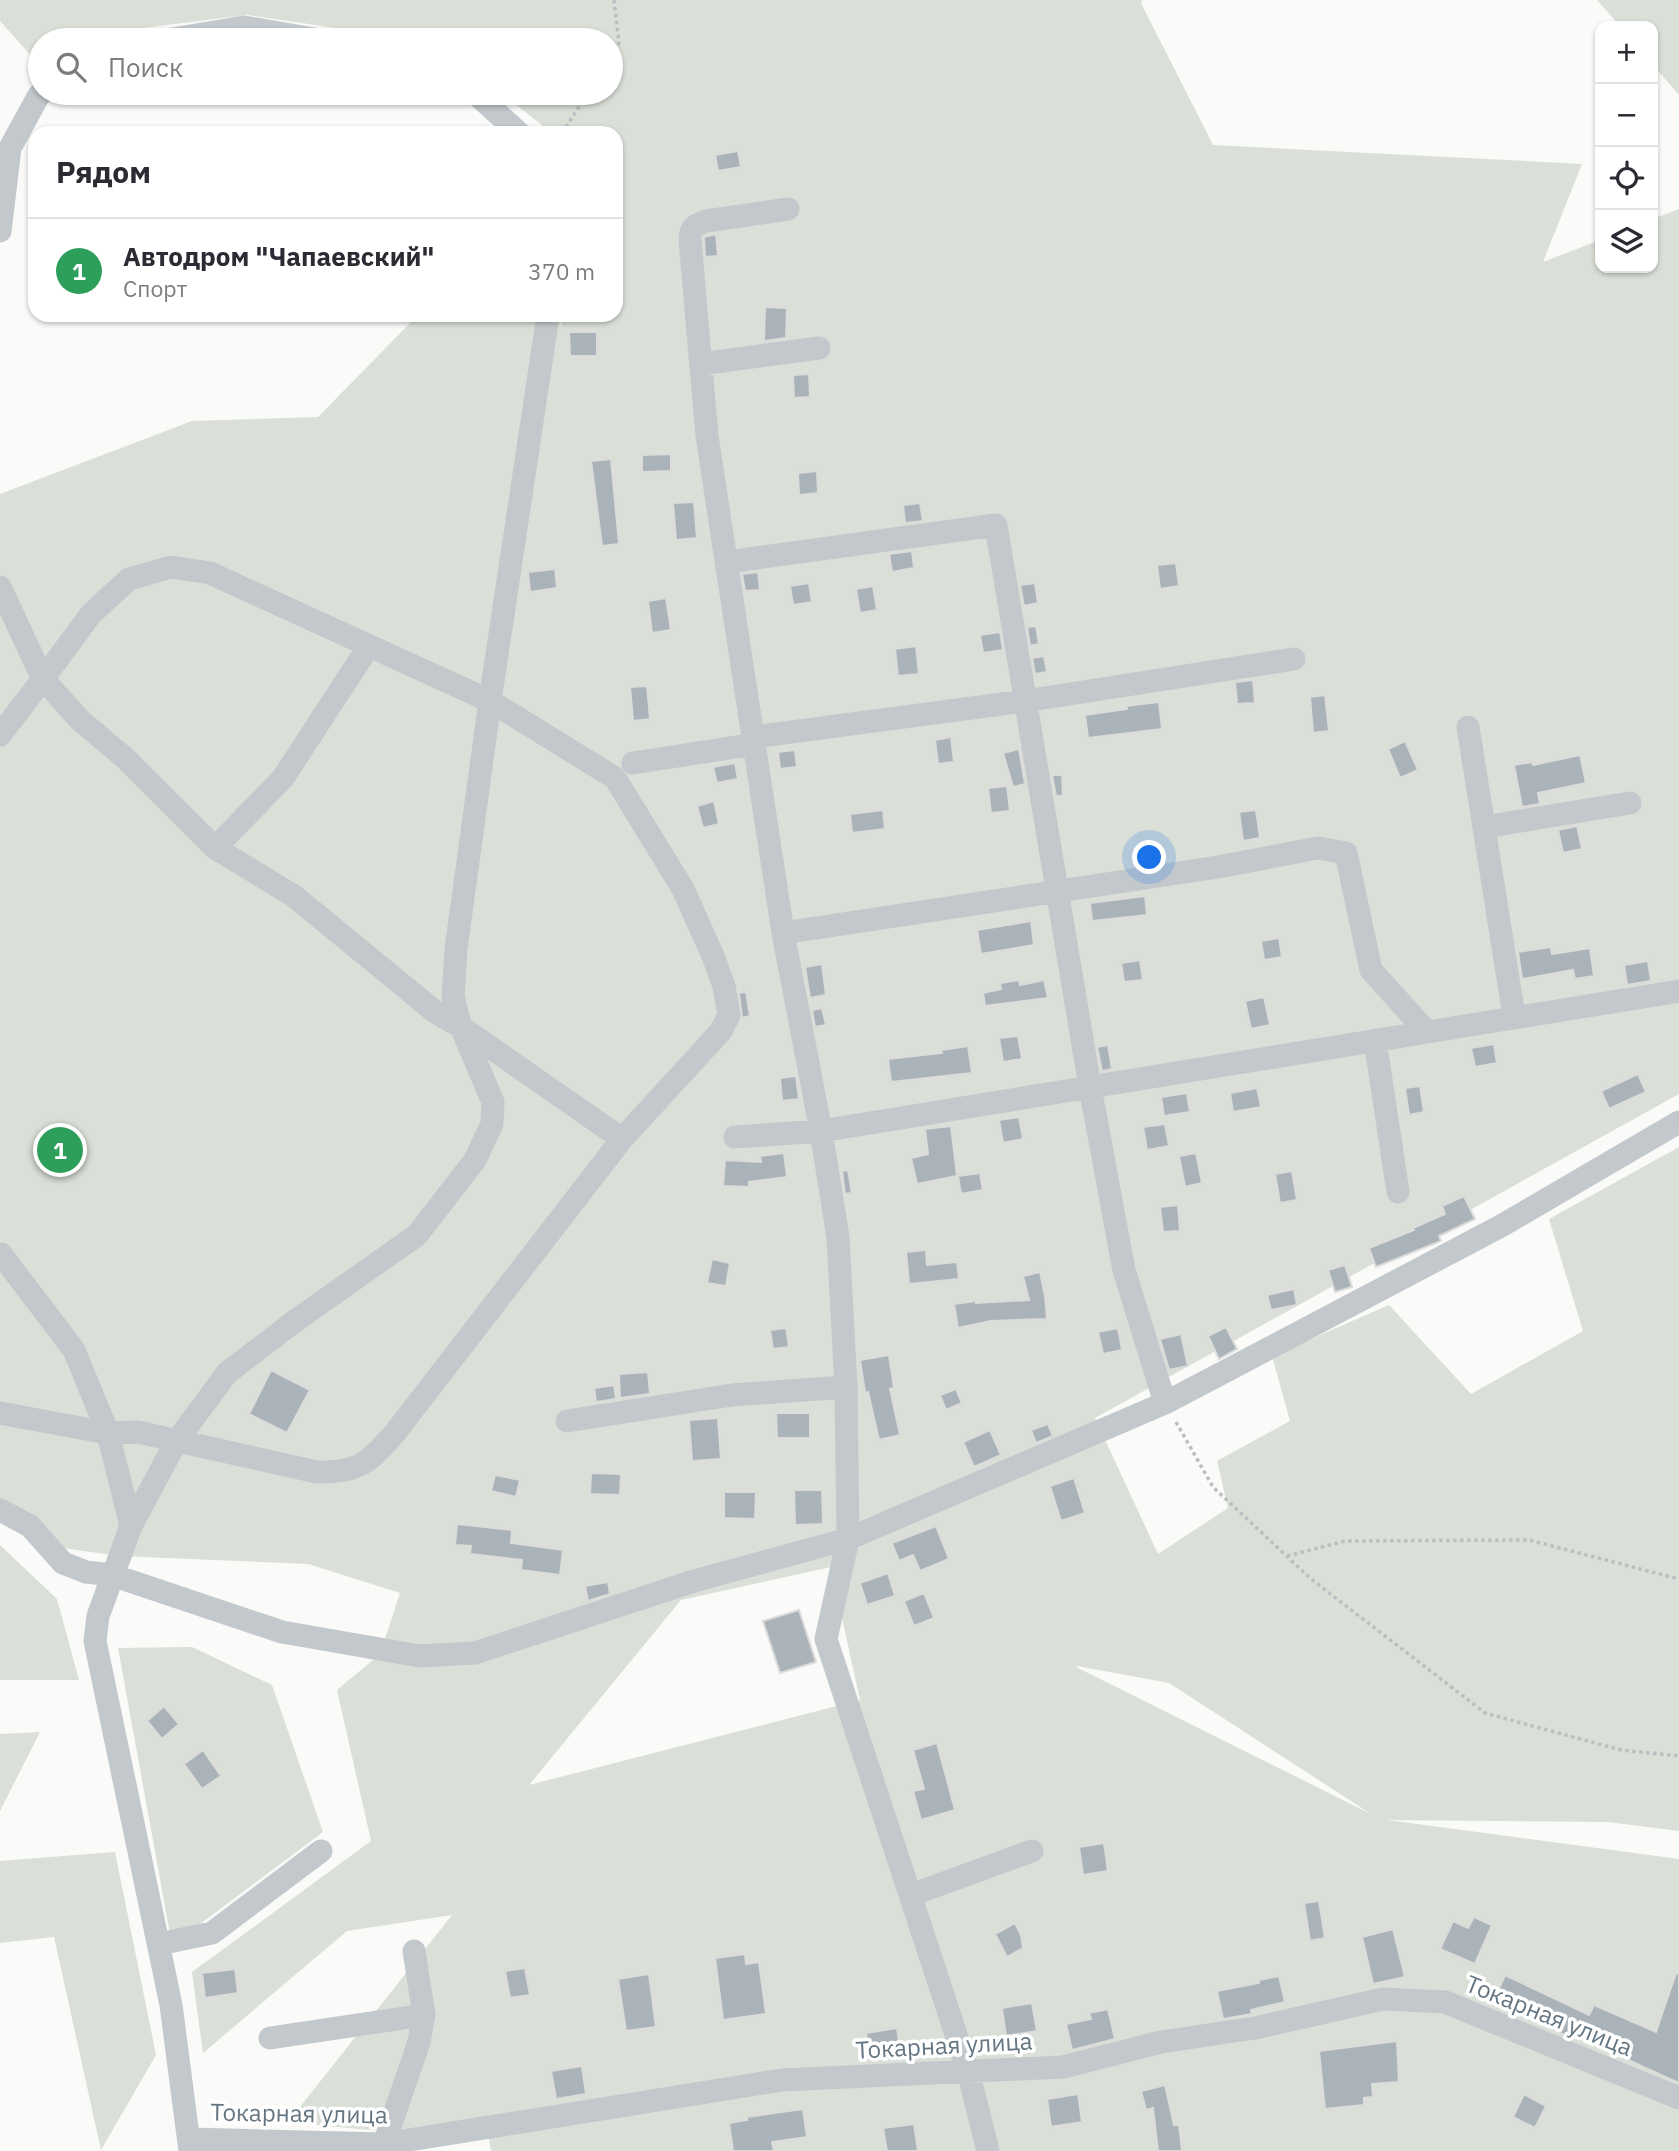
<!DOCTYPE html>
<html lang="ru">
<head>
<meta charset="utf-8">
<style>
	:root { --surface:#fff; --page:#f7f7f7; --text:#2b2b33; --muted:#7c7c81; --line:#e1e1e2; --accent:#e4572e }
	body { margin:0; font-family:"IBM Plex Sans",sans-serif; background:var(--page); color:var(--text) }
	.controls { position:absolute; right:21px; top:21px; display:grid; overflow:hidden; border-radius:14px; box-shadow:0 2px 5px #0004 }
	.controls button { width:63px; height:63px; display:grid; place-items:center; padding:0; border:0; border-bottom:2px solid var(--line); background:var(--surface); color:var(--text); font:35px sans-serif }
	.you { position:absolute; left:1150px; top:858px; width:24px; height:24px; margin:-18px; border:5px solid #fff; border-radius:50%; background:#1a73e8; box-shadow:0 0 0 10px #1a73e833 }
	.badge { display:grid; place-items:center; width:46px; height:46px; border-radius:50%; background:var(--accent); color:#fff; font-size:23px; font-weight:700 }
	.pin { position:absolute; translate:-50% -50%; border:4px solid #fff; box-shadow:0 2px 7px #0006 }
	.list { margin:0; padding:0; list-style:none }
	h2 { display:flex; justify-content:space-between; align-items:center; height:91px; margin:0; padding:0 28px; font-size:30px }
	h2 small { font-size:23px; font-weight:400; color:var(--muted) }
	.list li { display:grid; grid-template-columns:46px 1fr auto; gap:21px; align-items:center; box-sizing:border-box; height:105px; padding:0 28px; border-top:2px solid var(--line) }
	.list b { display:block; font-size:26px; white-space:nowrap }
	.list p { margin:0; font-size:23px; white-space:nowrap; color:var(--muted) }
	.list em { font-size:23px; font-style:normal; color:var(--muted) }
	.icon { flex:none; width:38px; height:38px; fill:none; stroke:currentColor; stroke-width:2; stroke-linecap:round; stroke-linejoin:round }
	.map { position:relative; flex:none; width:1679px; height:2151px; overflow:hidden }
	.search { position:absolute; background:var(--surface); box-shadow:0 2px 5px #0004; left:28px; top:28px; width:595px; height:77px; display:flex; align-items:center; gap:18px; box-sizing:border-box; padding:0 24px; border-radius:38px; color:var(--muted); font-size:26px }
	.panel { position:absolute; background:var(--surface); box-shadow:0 2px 5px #0004; left:28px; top:126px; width:595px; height:196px; border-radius:21px }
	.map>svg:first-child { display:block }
	.green { fill:#dadfd7; fill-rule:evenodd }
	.building { fill:#aab3b9; stroke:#dcdcda; stroke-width:2 }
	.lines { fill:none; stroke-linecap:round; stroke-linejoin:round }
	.path { stroke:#bbbfc2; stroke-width:3.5; stroke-dasharray:3.5 3.5; stroke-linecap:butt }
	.minor { stroke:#c3c8cc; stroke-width:23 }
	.labels { text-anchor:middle; stroke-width:7; stroke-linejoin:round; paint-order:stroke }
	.street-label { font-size:24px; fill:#657683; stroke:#fff }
</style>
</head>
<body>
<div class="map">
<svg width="1679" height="2151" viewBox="0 0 1679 2151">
	<rect width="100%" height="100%" fill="#fafaf8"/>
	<path class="green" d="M0,0H1142L1141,3L1213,145L1582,164L1543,262L1600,240V268H1653V219L1679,209V1094L1095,1418L1158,1554L1228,1508L1217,1461L1290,1421L1272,1356L1389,1305L1471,1394L1583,1331L1549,1219L1679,1147V1831L1608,1822L1387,1820L1679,1859V2151H491L486,2123L390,2132L288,2122L452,1915L347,1931L203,2053L192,1972L371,1841L337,1690L380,1654L400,1593L308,1564L119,1556L49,1546L0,1516V494L192,421L318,417L418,315H559L561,328L563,315H616V133H552L501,93H611V40H417L247,15L103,33L92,40H40V66L0,21ZM831,1567L860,1700L529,1785L681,1600ZM1077,1666L1169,1683L1371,1814L1076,1667Z
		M1597,0H1679V95L1653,65V26H1620Z
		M0,1545L57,1599L79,1680H0Z
		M192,1647L272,1685L323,1832L172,1945L118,1648Z
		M40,1732L0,1811V1734Z
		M115,1852L156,2055L101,2150L54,1937L0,1943V1861Z"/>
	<path class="building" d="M738,151L741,167L718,171L715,155Z
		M716,234L718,256L705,257L704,237Z
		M765,307L787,308L786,338L764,341Z
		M569,332H597V356H570Z
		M809,374L810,397L794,398L793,375Z
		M671,454V471L642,472V455Z
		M611,459L619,544L602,546L591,461Z
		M817,471L818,493L799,495L798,473Z
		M694,502L697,538L676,540L673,503Z
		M920,503L923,521L905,523L903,505Z
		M912,551L914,568L892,572L889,554Z
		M1176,563L1179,586L1160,589L1157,565Z
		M555,569L557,588L530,592L528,572Z
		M758,572L760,590L745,591L742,574Z
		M809,583L812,602L793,605L790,586Z
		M1035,583L1038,603L1024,606L1020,585Z
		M873,586L877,610L860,613L856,589Z
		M666,598L671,630L652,633L648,601Z
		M1036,626L1039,644L1030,646L1027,627Z
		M1000,632L1003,650L983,653L980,635Z
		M916,646L919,674L898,676L895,649Z
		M1044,656L1047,672L1035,674L1032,658Z
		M1253,680L1255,703L1237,704L1235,682Z
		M647,686L650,719L633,721L630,687Z
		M1325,695L1329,731L1313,733L1310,697Z
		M1159,702L1162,729L1088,738L1085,715L1127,709L1126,706Z
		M951,737L954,762L938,764L935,740Z
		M1405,741L1418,770L1400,778L1388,749Z
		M1019,749L1025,784L1013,787L1003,753Z
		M795,750L797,767L780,769L778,752Z
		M1580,755L1586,783L1538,793L1540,804L1522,807L1514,765L1533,762V765Z
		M735,763L738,779L717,783L713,767Z
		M1052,775H1062L1063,796H1056Z
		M1007,786L1010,811L991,813L988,788Z
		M714,801L719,824L703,828L697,806Z
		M883,810L885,829L852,833L850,814Z
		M1256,810L1260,838L1243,841L1239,812Z
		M1577,826L1582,849L1563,853L1558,830Z
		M1145,896L1147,915L1092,921L1090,903Z
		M1031,921L1034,945L981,954L977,930Z
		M1279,938L1282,957L1264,960L1261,941Z
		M1551,947L1552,954L1590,948L1594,976L1575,979L1573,970L1522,979L1518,952Z
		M1140,960L1143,980L1124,982L1121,963Z
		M1648,961L1651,981L1627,985L1624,965Z
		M822,964L826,995L810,998L805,967Z
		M1019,980L1020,985L1044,980L1048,998L985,1006L983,993L1001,989L1000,983Z
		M746,992L750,1016L742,1018L739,993Z
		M1264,997L1270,1025L1251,1029L1245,1001Z
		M822,1008L826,1025L815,1027L812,1010Z
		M1018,1036L1022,1059L1003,1062L999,1038Z
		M1494,1044L1497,1063L1475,1067L1471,1048Z
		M1108,1045L1112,1069L1102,1071L1097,1047Z
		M968,1046L972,1073L891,1082L888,1059L942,1053L941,1050Z
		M1638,1074L1646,1092L1609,1109L1601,1091Z
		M796,1076L799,1099L782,1101L780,1078Z
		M1420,1086L1424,1112L1409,1115L1405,1088Z
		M1257,1088L1261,1107L1233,1112L1230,1093Z
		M1187,1093L1190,1112L1164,1116L1161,1097Z
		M1019,1117L1023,1139L1003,1143L999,1120Z
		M1165,1124L1169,1146L1147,1150L1143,1127Z
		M951,1126L957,1176L917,1184L911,1158L928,1154L925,1129Z
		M784,1153L787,1177L749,1182V1187L723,1186L725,1160L761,1162L760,1156Z
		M1196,1153L1202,1183L1185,1187L1179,1156Z
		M848,1170L852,1193L845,1194L842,1171Z
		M1292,1171L1297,1200L1280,1203L1275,1174Z
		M980,1173L983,1190L961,1194L958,1176Z
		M1464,1196L1475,1219L1439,1236L1441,1241L1376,1267L1369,1248L1414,1230L1413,1228L1445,1214L1442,1206Z
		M1178,1205L1180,1231L1163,1232L1160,1207Z
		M926,1250L927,1265L957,1262L959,1279L909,1284L906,1252Z
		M712,1259L730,1263L726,1286L707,1283Z
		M1345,1265L1352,1287L1335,1292L1328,1270Z
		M1040,1272L1045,1296L1047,1319L991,1321L958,1328L954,1304L976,1301V1303L1029,1300L1023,1276Z
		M1294,1289L1297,1305L1271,1310L1267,1295Z
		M1226,1327L1237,1349L1219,1359L1208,1336Z
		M786,1328L789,1347L773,1349L770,1330Z
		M1118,1328L1122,1350L1103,1354L1098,1332Z
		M1181,1334L1188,1366L1169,1370L1160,1339Z
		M889,1355L894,1388L890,1389L900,1435L879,1440L868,1392L865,1393L860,1360Z
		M271,1370L310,1390L287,1433L249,1414Z
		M648,1372L650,1394L620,1398L619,1374Z
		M614,1385L616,1399L596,1402L594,1388Z
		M956,1389L962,1403L946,1410L940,1395Z
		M776,1413H810V1438H777Z
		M718,1418L721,1459L692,1461L689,1420Z
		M1048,1424L1053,1436L1036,1443L1031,1430Z
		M990,1430L1001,1455L974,1467L963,1442Z
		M591,1473L621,1474L620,1495L590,1494Z
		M495,1475L520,1480L516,1497L491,1491Z
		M1074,1478L1085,1513L1061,1521L1050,1486Z
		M794,1490H822L823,1524L795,1525Z
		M724,1492H756L755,1519L724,1518Z
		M457,1524L512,1530L511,1543L563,1550L560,1575L521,1570L522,1560L470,1554L471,1546L455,1545Z
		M936,1526L949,1559L920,1571L913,1555L899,1561L892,1543Z
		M888,1573L895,1596L867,1605L860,1583Z
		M608,1582L610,1594L588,1601L585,1586Z
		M924,1593L934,1618L914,1626L904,1601Z
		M799,1610L816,1662L780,1673L763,1621Z
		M164,1706L179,1724L162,1739L147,1721Z
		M937,1743L955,1810L921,1820L913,1791L924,1789L913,1750Z
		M203,1750L221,1776L202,1789L184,1764Z
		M1104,1843L1108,1871L1083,1875L1079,1847Z
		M1319,1901L1325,1938L1310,1941L1304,1903Z
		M1474,1917L1492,1925L1475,1964L1440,1949L1453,1921L1468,1928Z
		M1015,1923L1021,1935L1023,1948L1007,1957L995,1934Z
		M1393,1929L1405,1977L1373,1984L1362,1937Z
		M745,1954L746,1964L759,1962L766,2014L723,2020L715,1958Z
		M525,1968L530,1995L510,1998L505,1971Z
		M235,1969L238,1993L205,1998L202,1973Z
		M1676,1973L1679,1974V2083L1571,2034L1569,2037L1536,2022L1539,2017L1495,1998L1505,1975L1589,2015L1594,2005L1656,2032Z
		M649,1974L656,2027L626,2031L618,1979Z
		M1279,1976L1285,2002L1251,2010L1252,2014L1223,2019L1217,1991L1259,1983V1980Z
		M1032,2003L1037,2031L1006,2036L1002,2008Z
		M1108,2009L1115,2039L1072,2050L1066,2024L1091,2019L1089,2013Z
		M897,2028L901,2056L871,2061L866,2033Z
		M1397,2041L1399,2082L1372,2084L1373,2097L1364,2098V2105L1325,2109L1319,2051Z
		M582,2066L586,2094L556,2099L551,2071Z
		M1165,2085L1174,2125H1179L1182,2151H1158L1153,2108L1146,2110L1141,2091Z
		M1078,2094L1082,2122L1051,2127L1047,2099Z
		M1524,2094L1546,2106L1535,2128L1513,2117Z
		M803,2109L807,2137L772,2142L774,2151H733L729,2123L747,2120V2117Z
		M914,2124L918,2151H887L883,2128Z"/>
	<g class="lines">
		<path class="path" d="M611,57L619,43L614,0
			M562,133L588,93
			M1176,1422L1213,1487L1311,1579L1485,1713L1621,1750L1679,1756
			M1287,1556L1345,1541L1529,1540L1679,1579"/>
		<path class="minor" d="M166,40L244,27L320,40
			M475,93L519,133
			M788,209L706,221C695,225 690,227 690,240L707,436L783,933L821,1131L838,1237L846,1387L848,1539L826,1639L968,2071L988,2151
			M0,231L10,148L39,95L42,93
			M701,364L819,348
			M727,562L996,525L1090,1087L1124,1270L1165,1403
			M0,587L43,679L0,735
			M1468,727L1514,1016
			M754,737L1025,701L1294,659
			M633,763L755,744
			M1484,827L1630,803
			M215,848L283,778L369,646
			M783,933L1218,867L1318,848L1346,853L1371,970L1426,1031
			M1375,1040L1398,1192
			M735,1137L821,1131L1679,991
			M1,1254L74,1350L108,1433L131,1526
			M0,1413L108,1433L138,1432L317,1472C359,1472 367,1464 394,1434L622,1139L721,1031L729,1015L724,986L713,956L683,889L615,778L490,701L548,315
			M567,1421L732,1395L846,1387
			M0,1510L30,1526L63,1563L86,1572L112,1575L282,1632L420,1656L475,1653L694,1581L848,1539L1165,1403L1501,1226L1679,1122
			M911,1895L1032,1851
			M159,1944L212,1933L321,1851
			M270,2038L424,2015
			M189,2139L384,2144L782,2080L1063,2067L1161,2042L1255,2028L1383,1999L1445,2002L1679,2098
			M384,2144L419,2042L424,2015L414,1951
			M190,2151L171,2005L95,1641L98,1616L131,1526L176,1442L227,1373L295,1321L417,1235L475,1160L492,1124L493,1102L461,1027L453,997L456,949L490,701L210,573L171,567L129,579L91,614L43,679L80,720L126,759L215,848L294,896L434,1011L461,1027L622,1139"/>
	</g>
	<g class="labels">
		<g class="street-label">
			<text transform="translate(1549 2016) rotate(22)" y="8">Токарная улица</text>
			<text transform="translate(944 2046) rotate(-3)" y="8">Токарная улица</text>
			<text transform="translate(299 2114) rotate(1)" y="8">Токарная улица</text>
		</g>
	</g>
</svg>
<div class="controls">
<button>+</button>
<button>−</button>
<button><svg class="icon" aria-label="locate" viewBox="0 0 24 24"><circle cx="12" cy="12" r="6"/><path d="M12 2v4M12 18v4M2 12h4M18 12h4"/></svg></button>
<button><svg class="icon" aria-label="layers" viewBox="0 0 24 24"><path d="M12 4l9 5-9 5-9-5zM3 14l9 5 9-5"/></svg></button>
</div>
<div class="you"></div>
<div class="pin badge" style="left:60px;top:1150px;background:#2e9e5b">1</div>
<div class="search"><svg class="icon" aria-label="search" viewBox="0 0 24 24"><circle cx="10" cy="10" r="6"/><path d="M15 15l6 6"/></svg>Поиск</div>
<section class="panel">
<h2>Рядом<small></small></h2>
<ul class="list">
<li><span class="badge" style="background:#2e9e5b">1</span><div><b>Автодром &quot;Чапаевский&quot;</b><p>Спорт</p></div><em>370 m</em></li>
</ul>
</section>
</div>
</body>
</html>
